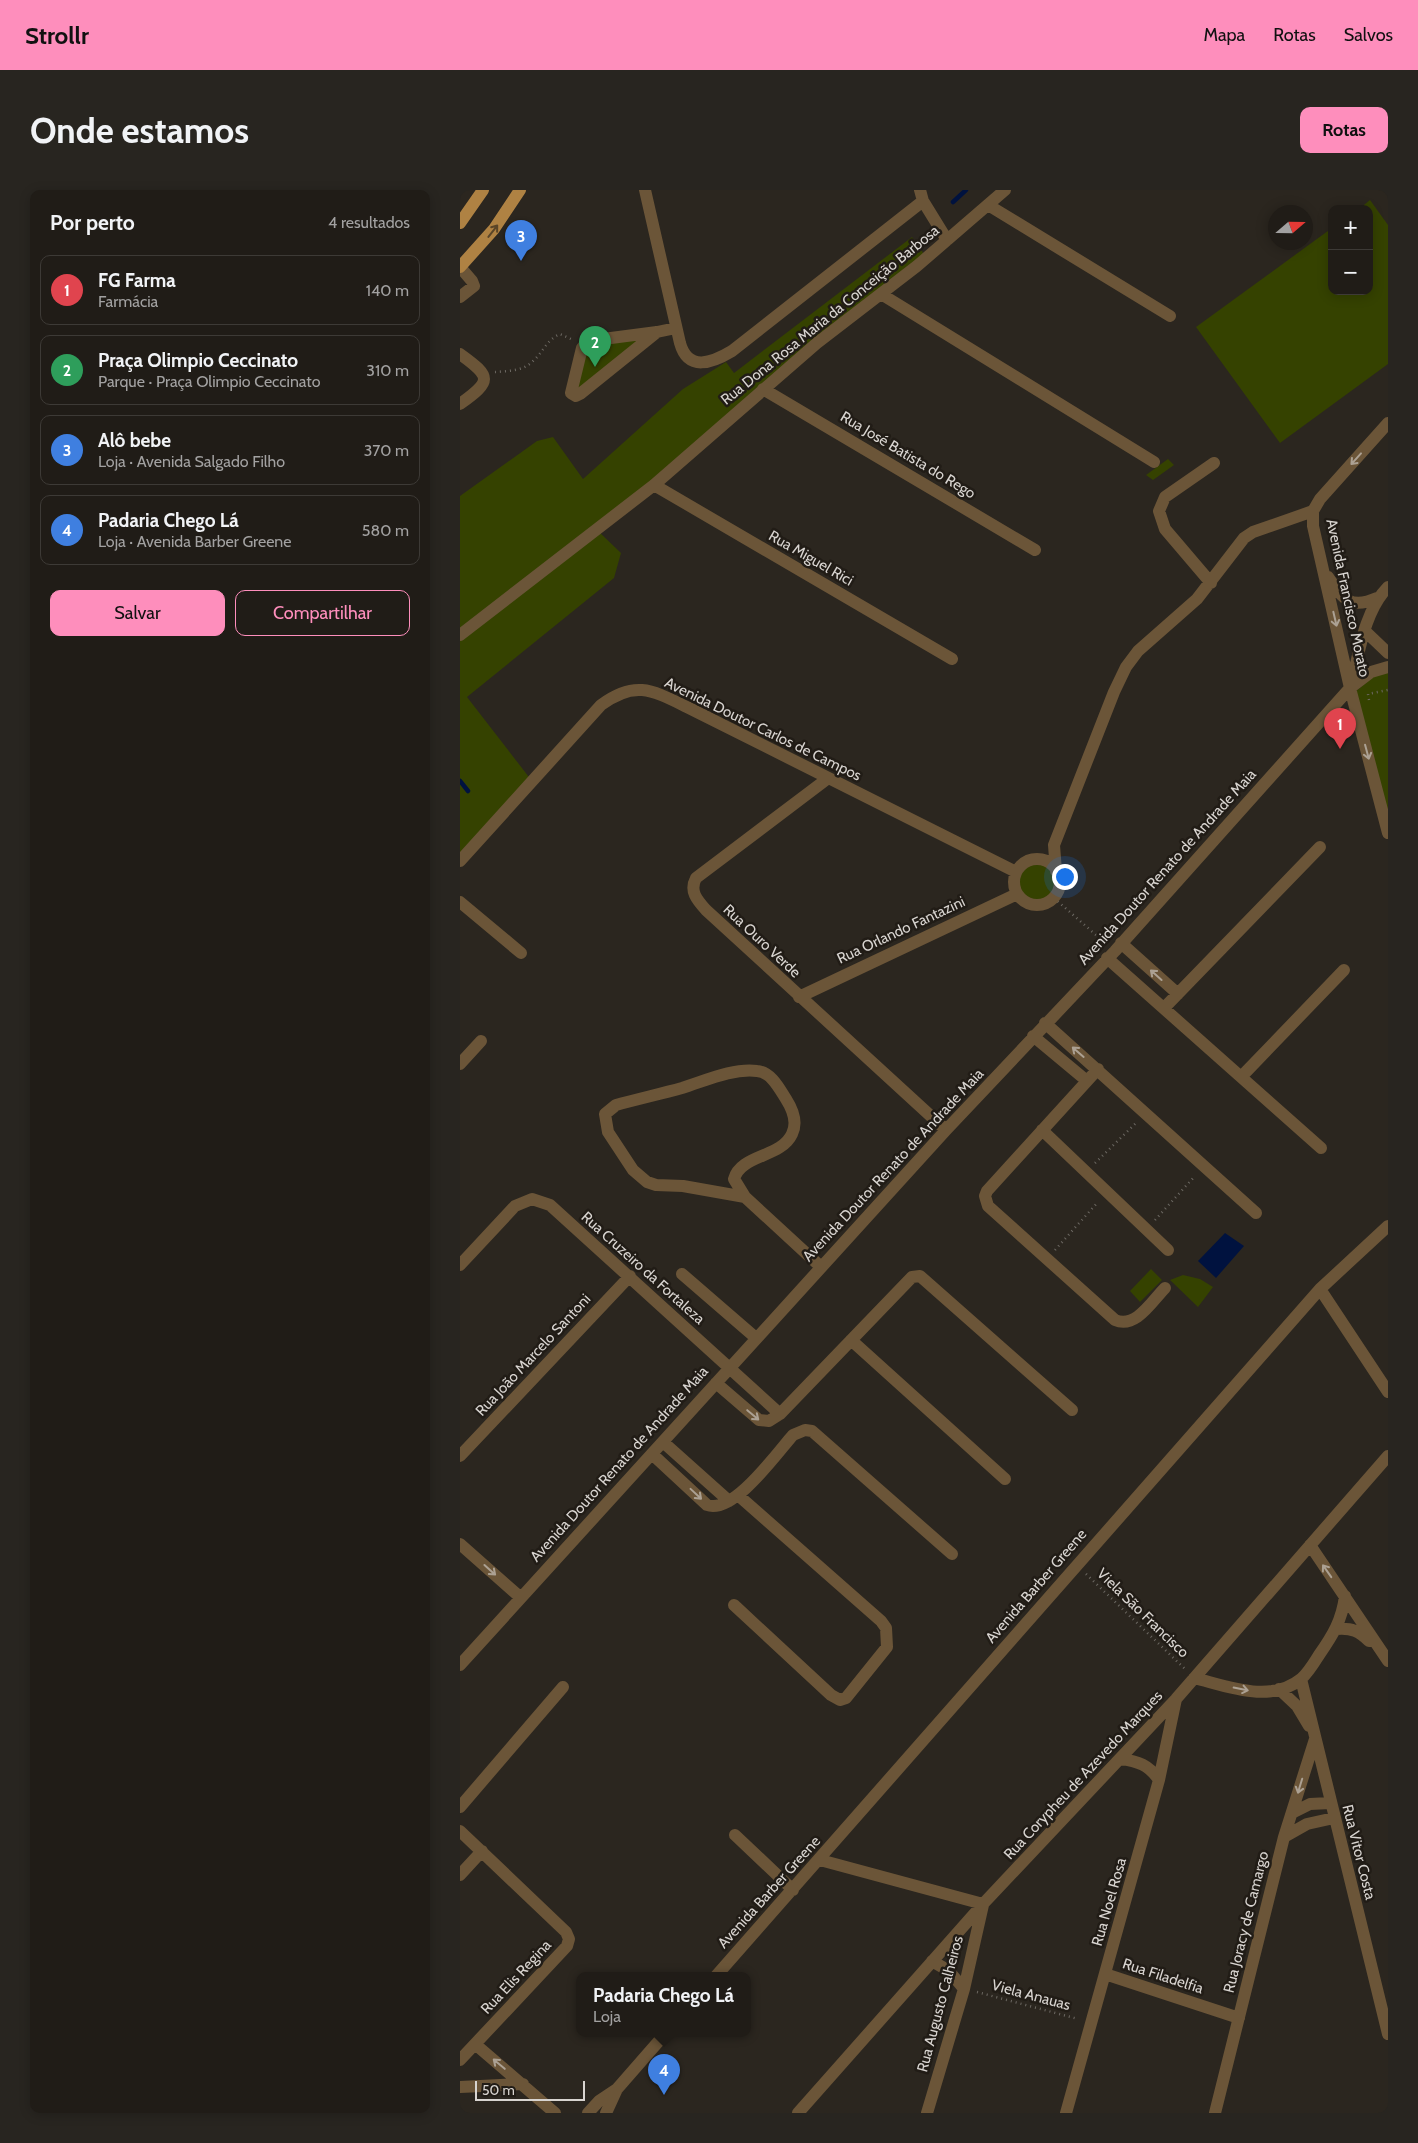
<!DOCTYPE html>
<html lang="pt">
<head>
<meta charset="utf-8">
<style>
	:root { --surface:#201c17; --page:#282520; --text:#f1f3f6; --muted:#a2a1a1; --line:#3d3a36; --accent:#fe8ebc }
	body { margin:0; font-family:Cabin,sans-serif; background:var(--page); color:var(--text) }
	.controls { position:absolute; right:15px; top:15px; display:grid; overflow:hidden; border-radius:10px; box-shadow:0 2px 12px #0003 }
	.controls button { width:45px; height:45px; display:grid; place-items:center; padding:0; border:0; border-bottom:1px solid var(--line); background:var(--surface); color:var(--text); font:25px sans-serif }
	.compass { position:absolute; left:808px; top:15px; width:45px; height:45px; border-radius:50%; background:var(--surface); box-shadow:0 2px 12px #0003; rotate:70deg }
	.scale { position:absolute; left:15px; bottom:12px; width:110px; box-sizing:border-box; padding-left:5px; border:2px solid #d8d4d0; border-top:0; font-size:14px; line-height:18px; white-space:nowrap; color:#d8d4d0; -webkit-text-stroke:4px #211c16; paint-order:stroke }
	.you { position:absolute; left:604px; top:686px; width:18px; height:18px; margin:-12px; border:4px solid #fff; border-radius:50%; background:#1a73e8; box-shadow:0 0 0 8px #1a73e833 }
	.badge { display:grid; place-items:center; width:32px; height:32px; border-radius:50%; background:var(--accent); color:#fff; font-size:16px; font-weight:700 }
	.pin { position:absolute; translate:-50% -41px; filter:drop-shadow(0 1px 2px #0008) }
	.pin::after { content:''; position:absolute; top:26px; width:18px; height:15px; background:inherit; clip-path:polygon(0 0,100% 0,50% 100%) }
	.popup { position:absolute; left:116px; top:1782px; width:175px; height:65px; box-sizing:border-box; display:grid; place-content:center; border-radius:10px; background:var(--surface); filter:drop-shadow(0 1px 4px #0005); font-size:16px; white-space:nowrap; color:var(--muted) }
	.popup b { font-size:19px; color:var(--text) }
	.popup::after { content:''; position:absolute; left:50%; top:100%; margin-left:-10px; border:10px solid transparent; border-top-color:var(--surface) }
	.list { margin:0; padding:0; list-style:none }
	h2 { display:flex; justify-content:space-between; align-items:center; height:65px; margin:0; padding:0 20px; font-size:21px }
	h2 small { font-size:16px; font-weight:400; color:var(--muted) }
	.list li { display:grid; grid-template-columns:32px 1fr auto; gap:15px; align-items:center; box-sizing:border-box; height:70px; margin:0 10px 10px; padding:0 10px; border:1px solid var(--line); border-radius:10px }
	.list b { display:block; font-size:19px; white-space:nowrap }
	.list p { margin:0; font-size:16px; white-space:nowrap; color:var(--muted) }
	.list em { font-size:16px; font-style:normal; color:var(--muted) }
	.actions { display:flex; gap:10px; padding:15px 20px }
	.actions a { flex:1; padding:11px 0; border:1px solid var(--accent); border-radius:10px; text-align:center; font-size:18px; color:var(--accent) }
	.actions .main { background:var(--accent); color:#111 }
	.map { position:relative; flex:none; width:928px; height:1923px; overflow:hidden; border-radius:10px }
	header { display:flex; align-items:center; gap:30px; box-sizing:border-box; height:70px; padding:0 25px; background:var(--accent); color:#111 }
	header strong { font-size:24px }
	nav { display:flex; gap:28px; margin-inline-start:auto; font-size:18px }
	.intro { display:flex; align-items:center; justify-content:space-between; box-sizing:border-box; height:120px; padding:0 30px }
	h1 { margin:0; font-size:35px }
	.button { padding:12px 22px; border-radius:10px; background:var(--accent); color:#111; font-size:18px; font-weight:700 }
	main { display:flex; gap:30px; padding:0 30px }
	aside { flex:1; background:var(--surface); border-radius:10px; box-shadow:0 2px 12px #0003 }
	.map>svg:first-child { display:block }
	.green { fill:#354200 }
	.water { fill:#00123f }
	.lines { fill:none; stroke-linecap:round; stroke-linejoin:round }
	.stream { stroke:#00123f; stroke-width:4.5 }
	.path { stroke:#6d6963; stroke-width:2.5; stroke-dasharray:1 4; stroke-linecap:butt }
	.minor { stroke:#6b5538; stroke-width:12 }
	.major { stroke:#af8243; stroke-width:12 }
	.oneway { stroke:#5a4528 }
	.oneway2 { stroke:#aca193 }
	.labels { text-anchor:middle; stroke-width:5; stroke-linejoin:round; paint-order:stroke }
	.street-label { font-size:15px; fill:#d8d4d0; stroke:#211c16 }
</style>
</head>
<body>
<header>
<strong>Strollr</strong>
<nav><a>Mapa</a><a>Rotas</a><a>Salvos</a></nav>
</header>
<div class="intro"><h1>Onde estamos</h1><a class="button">Rotas</a></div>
<main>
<aside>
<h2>Por perto<small>4 resultados</small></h2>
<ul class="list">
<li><span class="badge" style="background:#e0444e">1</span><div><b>FG Farma</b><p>Farmácia</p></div><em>140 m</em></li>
<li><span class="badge" style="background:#2e9e5b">2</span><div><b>Praça Olimpio Ceccinato</b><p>Parque · Praça Olimpio Ceccinato</p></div><em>310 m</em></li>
<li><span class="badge" style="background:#3f7fe0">3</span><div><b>Alô bebe</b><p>Loja · Avenida Salgado Filho</p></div><em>370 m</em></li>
<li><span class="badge" style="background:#3f7fe0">4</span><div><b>Padaria Chego Lá</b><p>Loja · Avenida Barber Greene</p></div><em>580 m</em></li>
</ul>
<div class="actions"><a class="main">Salvar</a><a>Compartilhar</a></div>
</aside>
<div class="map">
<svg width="928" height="1923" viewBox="0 0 928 1923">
	<rect width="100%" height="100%" fill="#2b261f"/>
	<path class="green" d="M910,10L928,35V174L820,253L736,137L872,38V101H909V19H899Z
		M452,47L466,67L137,340L161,363L154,388L7,507L72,591L0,671V306L77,251L93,247L123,289L223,199L266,172L274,183Z
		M183,150L115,201L130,153Z
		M708,269L714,275L693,290L686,285Z
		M928,481V627L895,502L913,487Z
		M557 692a20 20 0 1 1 40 0a20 20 0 1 1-40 0Z
		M691,1079L702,1090L680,1112L670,1101Z
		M723,1085L740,1089L753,1097L738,1117L710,1090Z"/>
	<path class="water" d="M765,1043L784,1056L756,1088L738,1071Z"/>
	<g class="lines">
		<path class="stream" d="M493,12L506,0
			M0,591L8,601"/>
		<path class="path" d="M35,182C47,181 63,181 72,172C83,163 86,150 100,144L113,150
			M909,510L908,504L928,500
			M594,708L645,753
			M635,973L676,933
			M695,1030L735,986
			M595,1060L638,1012
			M626,1384L725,1479
			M517,1802L618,1829"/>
		<path class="minor" d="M185,0L220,153C228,182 252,173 272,161L463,11
			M460,0L463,11L487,50
			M528,15L710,126
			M421,104L694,272
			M0,107L14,96L12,91L0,77
			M197,142L120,204L116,206L111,203L122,158L128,151L197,142L216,138
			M0,164C32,187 32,191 0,214
			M303,199L575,360
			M928,233L860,309L853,321V336L890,498L928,643
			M194,295L492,469
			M868,387C883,409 890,420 917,408
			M751,393L705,339L699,321L705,307L754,273
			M905,441L928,463
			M0,445L194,295L357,153L457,76L545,0
			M891,496C899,464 904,421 928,397
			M367,589L236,688C229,701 237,710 246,720L486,940
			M554 692a23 23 0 1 1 46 0a23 23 0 1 1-46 0Z
			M0,671L141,515C175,490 192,500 227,517L556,682
			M596,681L594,655L654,502L666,477L678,461L737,409L784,348L793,342L853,321
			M0,712L61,763
			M661,753L718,804
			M647,768L861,958
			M339,807L557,704
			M705,817L860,657
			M585,833L796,1023
			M573,846L627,891
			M0,874L21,851
			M638,879L527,1001L525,1006L528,1016L655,1130C676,1139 692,1111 705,1098
			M782,886L884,780
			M582,940L708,1060
			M285,1007L223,996L196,995L187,992L173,980L148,942L145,924L156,915C178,909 200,904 222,898C245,891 272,878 297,881C311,882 319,898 326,909C333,920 338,932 332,944C321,968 281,964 274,989L285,1007L361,1077
			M0,1075L55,1016L72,1009L90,1015L320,1224
			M222,1084L296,1148
			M860,1099L928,1202
			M391,1150L545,1289
			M256,1193L299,1230L309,1231L320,1224L452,1087L460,1086L612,1220
			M203,1252L269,1311
			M192,1264L247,1315C273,1325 317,1263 333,1245L345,1240L352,1241L492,1364
			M0,1266L170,1086
			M0,1354L60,1407
			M850,1355L928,1471
			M274,1415L371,1505L380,1510L386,1508L427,1457L426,1438L421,1431L279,1306
			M877,1439C892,1438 899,1441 909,1451
			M0,1475L486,940L655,761L890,498L911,482L928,477
			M734,1488C767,1496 810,1514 841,1489C848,1483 854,1473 859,1465C873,1445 882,1430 885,1406
			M841,1489L928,1844
			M819,1499L837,1516L849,1536
			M660,1569C678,1571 689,1575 699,1590
			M0,1617L103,1497
			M832,1623L850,1614L870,1613
			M0,1641L106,1742L109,1749L107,1756L0,1870
			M275,1645L333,1700
			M824,1647L847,1634L874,1628
			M360,1670L523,1714
			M0,1685L22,1661
			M472,1771L489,1781L504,1799
			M645,1784L779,1828
			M256,1786L860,1099L928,1036
			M15,1854L95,1923
			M0,1897L63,1894
			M128,1923L139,1911L157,1899L205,1844
			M146,1923L157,1899
			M338,1923L523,1714L716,1509L928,1266
			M467,1923L504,1799L523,1715
			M606,1923L699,1590L716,1509
			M755,1923L824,1647L855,1549"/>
		<path class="major" d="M0,33L23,0
			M0,77L34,39L60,0"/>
	</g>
	<defs><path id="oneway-shaft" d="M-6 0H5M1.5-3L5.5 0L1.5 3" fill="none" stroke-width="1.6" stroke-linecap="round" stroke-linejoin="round" transform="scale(1.25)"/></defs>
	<use class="oneway" href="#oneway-shaft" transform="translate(33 41) rotate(-52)"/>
	<g class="oneway2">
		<use href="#oneway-shaft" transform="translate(896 269) rotate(132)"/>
		<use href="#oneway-shaft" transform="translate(875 429) rotate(77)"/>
		<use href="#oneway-shaft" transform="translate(907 562) rotate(75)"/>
		<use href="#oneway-shaft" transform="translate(696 785) rotate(-138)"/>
		<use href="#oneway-shaft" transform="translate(618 862) rotate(-139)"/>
		<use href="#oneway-shaft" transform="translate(293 1225) rotate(40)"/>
		<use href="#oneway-shaft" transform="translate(236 1304) rotate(43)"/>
		<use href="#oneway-shaft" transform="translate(30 1380) rotate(42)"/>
		<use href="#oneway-shaft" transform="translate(867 1381) rotate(-125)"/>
		<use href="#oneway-shaft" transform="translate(781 1499) rotate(11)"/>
		<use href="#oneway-shaft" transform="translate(840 1596) rotate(107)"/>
		<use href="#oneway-shaft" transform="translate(39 1874) rotate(-140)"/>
	</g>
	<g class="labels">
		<g class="street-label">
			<text transform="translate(370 125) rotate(-39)" y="5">Rua Dona Rosa Maria da Conceição Barbosa</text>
			<text transform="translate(448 265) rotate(31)" y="5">Rua José Batista do Rego</text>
			<text transform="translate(351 368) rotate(30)" y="5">Rua Miguel Rici</text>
			<text transform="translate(888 408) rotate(78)" y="5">Avenida Francisco Morato</text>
			<text transform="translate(303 539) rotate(26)" y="5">Avenida Doutor Carlos de Campos</text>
			<text transform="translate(707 677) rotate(-48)" y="5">Avenida Doutor Renato de Andrade Maia</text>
			<text transform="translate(441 740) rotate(-25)" y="5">Rua Orlando Fantazini</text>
			<text transform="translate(302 751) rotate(43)" y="5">Rua Ouro Verde</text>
			<text transform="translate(433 975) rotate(-47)" y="5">Avenida Doutor Renato de Andrade Maia</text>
			<text transform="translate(183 1078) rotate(42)" y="5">Rua Cruzeiro da Fortaleza</text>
			<text transform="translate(73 1165) rotate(-47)" y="5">Rua João Marcelo Santoni</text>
			<text transform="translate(159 1274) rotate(-48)" y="5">Avenida Doutor Renato de Andrade Maia</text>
			<text transform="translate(576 1396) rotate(-49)" y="5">Avenida Barber Greene</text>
			<text transform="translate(683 1423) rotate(44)" y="5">Viela São Francisco</text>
			<text transform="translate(623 1585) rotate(-47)" y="5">Rua Corypheu de Azevedo Marques</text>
			<text transform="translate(899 1662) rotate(76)" y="5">Rua Vitor Costa</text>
			<text transform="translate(309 1702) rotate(-48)" y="5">Avenida Barber Greene</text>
			<text transform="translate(649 1712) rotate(-74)" y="5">Rua Noel Rosa</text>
			<text transform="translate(786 1732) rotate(-76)" y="5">Rua Joracy de Camargo</text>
			<text transform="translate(703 1786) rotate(18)" y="5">Rua Filadelfia</text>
			<text transform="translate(56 1787) rotate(-47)" y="5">Rua Elis Regina</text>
			<text transform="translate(571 1805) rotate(15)" y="5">Viela Anauas</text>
			<text transform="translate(480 1814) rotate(-75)" y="5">Rua Augusto Calheiros</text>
		</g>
	</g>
</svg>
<div class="controls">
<button>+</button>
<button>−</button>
</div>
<svg class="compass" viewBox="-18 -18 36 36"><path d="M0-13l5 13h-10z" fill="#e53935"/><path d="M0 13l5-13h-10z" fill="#a2a1a1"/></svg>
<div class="scale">50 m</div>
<div class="you"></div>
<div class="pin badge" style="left:880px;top:559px;background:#e0444e">1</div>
<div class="pin badge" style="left:135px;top:177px;background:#2e9e5b">2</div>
<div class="pin badge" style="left:61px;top:71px;background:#3f7fe0">3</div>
<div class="pin badge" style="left:204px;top:1905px;background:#3f7fe0">4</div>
<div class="popup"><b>Padaria Chego Lá</b>Loja</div>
</div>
</main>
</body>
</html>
